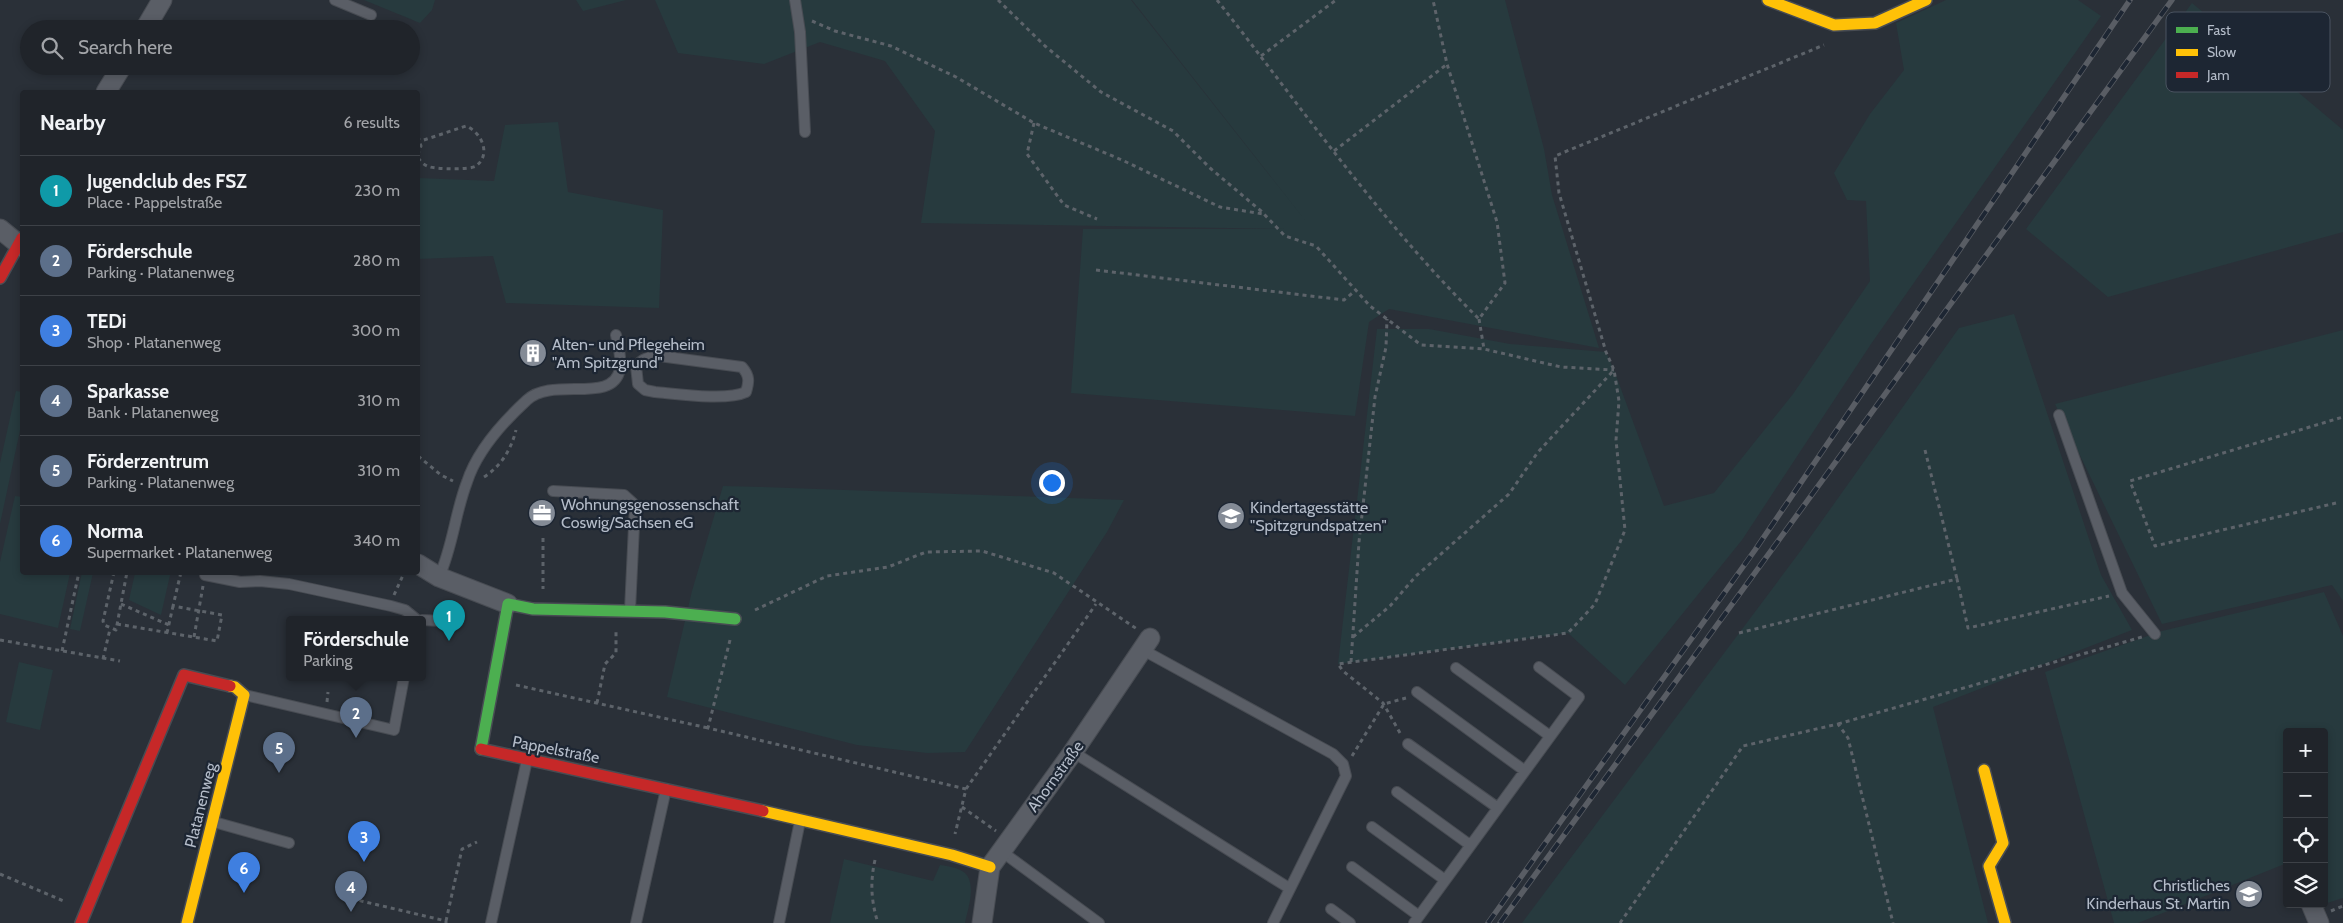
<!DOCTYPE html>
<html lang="en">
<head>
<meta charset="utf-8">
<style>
	:root { --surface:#20242a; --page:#2d3036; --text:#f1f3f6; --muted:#a2a4a8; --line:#3d4147; --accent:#848b96 }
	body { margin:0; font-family:Cabin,sans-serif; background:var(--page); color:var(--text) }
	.controls { position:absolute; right:15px; bottom:15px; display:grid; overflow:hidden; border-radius:5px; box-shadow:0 2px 8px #0003 }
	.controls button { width:45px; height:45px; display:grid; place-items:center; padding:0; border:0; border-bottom:1px solid var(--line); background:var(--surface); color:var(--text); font:25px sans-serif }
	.you { position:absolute; left:1051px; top:482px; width:18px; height:18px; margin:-12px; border:4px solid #fff; border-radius:50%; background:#1a73e8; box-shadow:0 0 0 8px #1a73e833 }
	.badge { display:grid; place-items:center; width:32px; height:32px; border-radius:50%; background:var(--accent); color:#fff; font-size:16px; font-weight:700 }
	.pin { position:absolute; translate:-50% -41px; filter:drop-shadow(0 1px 2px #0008) }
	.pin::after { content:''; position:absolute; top:26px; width:18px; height:15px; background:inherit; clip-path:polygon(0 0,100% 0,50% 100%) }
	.popup { position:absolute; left:286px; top:616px; width:140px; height:65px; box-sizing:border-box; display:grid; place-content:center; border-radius:5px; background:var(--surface); filter:drop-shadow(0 1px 4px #0005); font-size:16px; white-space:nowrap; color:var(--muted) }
	.popup b { font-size:19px; color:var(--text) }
	.popup::after { content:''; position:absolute; left:50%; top:100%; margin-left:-10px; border:10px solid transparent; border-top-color:var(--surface) }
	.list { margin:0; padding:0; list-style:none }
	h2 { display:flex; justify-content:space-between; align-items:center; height:65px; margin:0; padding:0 20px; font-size:21px }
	h2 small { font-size:16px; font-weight:400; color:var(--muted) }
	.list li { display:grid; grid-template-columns:32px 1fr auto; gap:15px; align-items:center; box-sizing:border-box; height:70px; padding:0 20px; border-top:1px solid var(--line) }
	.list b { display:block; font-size:19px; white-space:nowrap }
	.list p { margin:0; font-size:16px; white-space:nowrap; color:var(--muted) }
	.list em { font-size:16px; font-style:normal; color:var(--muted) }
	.icon { flex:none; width:28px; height:28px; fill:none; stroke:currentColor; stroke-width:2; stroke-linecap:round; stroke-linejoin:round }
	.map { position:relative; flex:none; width:2343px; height:923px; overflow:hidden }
	.search { position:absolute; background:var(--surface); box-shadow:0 2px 8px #0003; left:20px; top:20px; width:400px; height:55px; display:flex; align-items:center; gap:12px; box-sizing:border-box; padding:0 18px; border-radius:28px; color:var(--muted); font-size:19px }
	.panel { position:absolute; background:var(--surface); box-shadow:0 2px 8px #0003; left:20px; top:90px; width:400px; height:485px; border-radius:5px }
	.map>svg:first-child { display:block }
	.green { fill:#273a3e }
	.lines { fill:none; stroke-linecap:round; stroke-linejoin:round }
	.lane-casing { stroke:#484c53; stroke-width:12 }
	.street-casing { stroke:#484c53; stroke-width:21 }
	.fast-casing { stroke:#484c53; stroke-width:14 }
	.slow-casing { stroke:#484c53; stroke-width:14 }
	.jam-casing { stroke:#484c53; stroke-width:14 }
	.path { stroke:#5d636a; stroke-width:3; stroke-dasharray:4 4; stroke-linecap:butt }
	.lane { stroke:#5a5e66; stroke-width:10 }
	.street { stroke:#5a5e66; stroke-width:19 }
	.fast { stroke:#4caf50; stroke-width:11 }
	.slow { stroke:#ffc107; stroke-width:11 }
	.jam { stroke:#c62828; stroke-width:11 }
	.rail-casing { stroke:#595d64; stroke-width:5.5 }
	.rail { stroke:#1d2633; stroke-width:4; stroke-dasharray:11; stroke-linecap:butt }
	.labels { text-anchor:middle; stroke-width:4.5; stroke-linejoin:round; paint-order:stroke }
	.poi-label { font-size:16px; fill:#b4bcc9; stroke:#1d2633; text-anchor:start }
	.street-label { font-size:16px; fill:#b4bcc9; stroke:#1d2633 }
	.key { fill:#1d2633; stroke:#4a5360; stroke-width:1 }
	.key-label { font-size:14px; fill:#b4bcc9 }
</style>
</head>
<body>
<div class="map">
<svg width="2343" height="923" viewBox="0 0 2343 923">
	<rect width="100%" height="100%" fill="#2a3038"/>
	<path class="green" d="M364,0H435L432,10L420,23Z
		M576,0H626L583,11Z
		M655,0H1131L1312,229L1132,0H1505L1544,149L1552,195L1599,348L1389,309L1369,322L1355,416L1071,393L1083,229H1286L921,223L935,131L885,61L820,42L764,64L678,53Z
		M1946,0H2078L2101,16L1871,344L1742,540L1625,685L1568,633L1338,664L1377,329H1429L1510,344L1606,352L1614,370L1664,506L1714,493L1793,394L1870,281L1866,201L1847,200L1834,173L1870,114L1904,70L1896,23Z
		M2192,3L2343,130V232L2108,297L2026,229Z
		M558,122L568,192L663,210L659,308L506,303L493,256L418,259V178L494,181L505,125Z
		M2014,314L2101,575L2132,630L1933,707L1988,923H1522L1799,553L1959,328Z
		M2343,330V601L2332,585L2162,624L2055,404Z
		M16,391L22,392V421L0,524V463Z
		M723,486L762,487L1124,500L1107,532L965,752L927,753L857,745L667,697L692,591Z
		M15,496L22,497V572L70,573L58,628L0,614V562Z
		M82,572L93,573L80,631L70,629Z
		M135,573L170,575L161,615L129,600Z
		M2324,592L2343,636V898L2324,904V732H2287V863L2138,923H2114L2045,672L2162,631Z
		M19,662L53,670L40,730L6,722Z
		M844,859L933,881L940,865C947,866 954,867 960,870C979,878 968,908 965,923H830Z"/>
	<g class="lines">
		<g class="lane-casing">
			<path id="lane" d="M335,0L371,15
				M795,0L800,32L805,132
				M659,356L742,367C750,376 749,382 746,392C727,401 678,394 655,392L645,390L638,384L636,366C643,358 649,357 659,356Z
				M2059,415L2122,593L2155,634
				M553,491L624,495L635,505L630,610
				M205,575L240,582L260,581L289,584L391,606L405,610L416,619
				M439,577C453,546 455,513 467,482C477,451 503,422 527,400C553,376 613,405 620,369C622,359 618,345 616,335
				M422,620L442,621
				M1143,650L1333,754L1343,764L1346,776L1273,923
				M1456,668L1550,736
				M1417,692L1525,771
				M245,695L394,730L404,677
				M1408,744L1498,808
				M1073,752L1289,888
				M1397,792L1470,845
				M214,822L289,843
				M1372,827L1445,880
				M1001,851L1099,923
				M1352,867L1419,916
				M1331,909L1350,923
				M491,923L527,760
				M636,923L666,789
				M779,923L800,821
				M1414,923L1579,697L1539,667"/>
		</g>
		<g class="street-casing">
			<path id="street" d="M145,29L162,0
				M106,92L122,66
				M0,229L22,247
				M418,564L439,577L508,604
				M2311,904L2319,923
				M982,923L990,867L1073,752L1150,638"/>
		</g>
		<g class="fast-casing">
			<path id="fast" d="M481,749L508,604L533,609L665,612L735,619"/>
		</g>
		<g class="slow-casing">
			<path id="slow" d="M1768,0L1834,25L1875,23L1926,0
				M1984,770L2003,843L1989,866L2005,923
				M763,811L952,855L990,867
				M187,923L244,695L235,687L230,686"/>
		</g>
		<g class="jam-casing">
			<path id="jam" d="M0,278L22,238
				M481,749L763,811
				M81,923L184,675L230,686"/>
		</g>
		<path class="path" d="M998,0L1045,46L1101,92L1173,131L1210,168L1261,211L1285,236L1316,246L1370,306L1421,345L1484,349L1561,367L1614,370
			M1217,0C1302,108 1381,222 1479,319L1505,283L1497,222L1447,64L1433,0
			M812,21L835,31L891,46L956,77L1034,123L1122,160L1220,207L1263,214
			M1261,56L1336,0
			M1034,123L1027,154L1064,205L1097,219
			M418,136L421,146L418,154
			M1334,151L1446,65
			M418,158C421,162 425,166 430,167C437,169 471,170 476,166C492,154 481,132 466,126L421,141
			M1096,270L1344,300L1356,290
			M1479,319L1484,349
			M1925,450L1957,579
			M418,456L441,475L453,481
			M484,477C501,466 511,450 516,430
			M2336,503L2155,546L2130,481L2343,417
			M543,538V589
			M114,572L103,621L104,625L116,630L127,572
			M394,595L404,573
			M121,604L169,625
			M755,610L827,576L888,567L926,552L982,551L1054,573L1137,629
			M117,624L217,641L222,615L173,606L181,572
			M167,633L173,606
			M1739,633L1957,579L1968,628L2109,596
			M194,637L203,586
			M1353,637L1390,606L1416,576L1509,494L1538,452L1614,370
			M0,640L120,661
			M730,640L708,728L966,789L955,834
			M62,651L79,572
			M103,659L110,629
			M1351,662L1359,542L1375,397L1386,347L1387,319
			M516,685L708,728
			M327,702L328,692
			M597,703L605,664L616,653V631
			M1838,724L2142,637
			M1400,733L1383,703L1343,671L1338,664L1568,633L1595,604L1625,530L1616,440L1619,401L1614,370L1606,352L1559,193L1555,156L1824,45
			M1352,756L1384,704L1406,698
			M966,789L1096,604
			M962,807L996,831
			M875,860C870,882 871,901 878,923
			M0,874L66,902
			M344,897L446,921V923
			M2331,911L2343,906
			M446,921L462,849L477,842
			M1620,923L1743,746L1838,724L1848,738L1893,923"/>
		<use href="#lane" class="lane"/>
		<use href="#street" class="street"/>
		<use href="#fast" class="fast"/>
		<use href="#slow" class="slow"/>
		<use href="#jam" class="jam"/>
		<g class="rail-casing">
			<path id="rail" d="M1488,923L1755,550L2130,0
				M1500,923L2172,0"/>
		</g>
		<use href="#rail" class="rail"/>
	</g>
	<defs>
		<g id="building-disc" transform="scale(1.4375)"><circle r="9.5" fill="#848b96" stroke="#1d2633"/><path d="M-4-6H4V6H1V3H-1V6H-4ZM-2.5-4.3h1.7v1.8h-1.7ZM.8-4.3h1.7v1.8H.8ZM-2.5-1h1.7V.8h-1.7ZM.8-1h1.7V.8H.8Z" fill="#fff"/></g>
		<g id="office-disc" transform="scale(1.4375)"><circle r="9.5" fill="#848b96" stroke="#1d2633"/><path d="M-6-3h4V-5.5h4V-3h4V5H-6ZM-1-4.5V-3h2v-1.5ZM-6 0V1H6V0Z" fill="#fff"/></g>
		<g id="school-disc" transform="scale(1.4375)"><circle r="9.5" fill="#848b96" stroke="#1d2633"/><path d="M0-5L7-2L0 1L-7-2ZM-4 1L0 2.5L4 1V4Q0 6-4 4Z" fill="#fff"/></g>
	</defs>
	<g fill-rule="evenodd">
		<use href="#building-disc" x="533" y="353"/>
		<use href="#office-disc" x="542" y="513"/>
		<use href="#school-disc" x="1231" y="516"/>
		<use href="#school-disc" x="2249" y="894"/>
	</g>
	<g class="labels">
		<g class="poi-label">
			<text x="552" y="350">Alten- und Pflegeheim<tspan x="552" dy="18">"Am Spitzgrund"</tspan></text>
			<text x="561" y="510">Wohnungsgenossenschaft<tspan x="561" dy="18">Coswig/Sachsen eG</tspan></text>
			<text x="1250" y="513">Kindertagesstätte<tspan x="1250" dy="18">"Spitzgrundspatzen"</tspan></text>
			<text x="2230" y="891" text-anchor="end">Christliches<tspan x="2230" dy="18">Kinderhaus St. Martin</tspan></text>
		</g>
		<g class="street-label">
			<text transform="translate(556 749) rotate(11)" y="6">Pappelstraße</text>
			<text transform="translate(1055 776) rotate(-54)" y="6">Ahornstraße</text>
			<text transform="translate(200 805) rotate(-76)" y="6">Platanenweg</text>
		</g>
	</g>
	<rect x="2166" y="12" width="164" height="80" rx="8" class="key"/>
	<rect x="2176" y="27" width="22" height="6" fill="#4caf50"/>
	<rect x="2176" y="49" width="22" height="7" fill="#ffc107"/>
	<rect x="2176" y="72" width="22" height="6" fill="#c62828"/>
	<g class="key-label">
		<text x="2207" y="35">Fast</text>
		<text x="2207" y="57">Slow</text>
		<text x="2207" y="80">Jam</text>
	</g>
</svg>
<div class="controls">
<button>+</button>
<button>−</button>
<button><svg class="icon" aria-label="locate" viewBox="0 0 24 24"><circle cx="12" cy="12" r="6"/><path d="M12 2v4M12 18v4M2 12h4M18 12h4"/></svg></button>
<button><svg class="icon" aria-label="layers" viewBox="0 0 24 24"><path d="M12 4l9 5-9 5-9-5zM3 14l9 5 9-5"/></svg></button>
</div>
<div class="you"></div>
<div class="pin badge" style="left:449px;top:641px;background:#0f9aa8">1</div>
<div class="pin badge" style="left:356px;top:738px;background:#5c6f8a">2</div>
<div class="popup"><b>Förderschule</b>Parking</div>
<div class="pin badge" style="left:364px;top:862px;background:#3f7fe0">3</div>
<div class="pin badge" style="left:351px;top:912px;background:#5c6f8a">4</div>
<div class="pin badge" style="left:279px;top:773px;background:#5c6f8a">5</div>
<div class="pin badge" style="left:244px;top:893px;background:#3f7fe0">6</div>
<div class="search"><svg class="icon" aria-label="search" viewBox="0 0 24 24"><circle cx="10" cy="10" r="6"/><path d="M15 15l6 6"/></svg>Search here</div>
<section class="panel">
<h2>Nearby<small>6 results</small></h2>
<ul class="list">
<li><span class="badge" style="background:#0f9aa8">1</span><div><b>Jugendclub des FSZ</b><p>Place · Pappelstraße</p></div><em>230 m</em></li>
<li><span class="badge" style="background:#5c6f8a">2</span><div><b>Förderschule</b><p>Parking · Platanenweg</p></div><em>280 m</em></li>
<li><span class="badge" style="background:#3f7fe0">3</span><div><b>TEDi</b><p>Shop · Platanenweg</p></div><em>300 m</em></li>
<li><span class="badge" style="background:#5c6f8a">4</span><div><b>Sparkasse</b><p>Bank · Platanenweg</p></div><em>310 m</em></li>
<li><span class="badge" style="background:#5c6f8a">5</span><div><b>Förderzentrum</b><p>Parking · Platanenweg</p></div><em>310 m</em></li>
<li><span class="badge" style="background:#3f7fe0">6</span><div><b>Norma</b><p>Supermarket · Platanenweg</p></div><em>340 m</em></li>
</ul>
</section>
</div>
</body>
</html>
